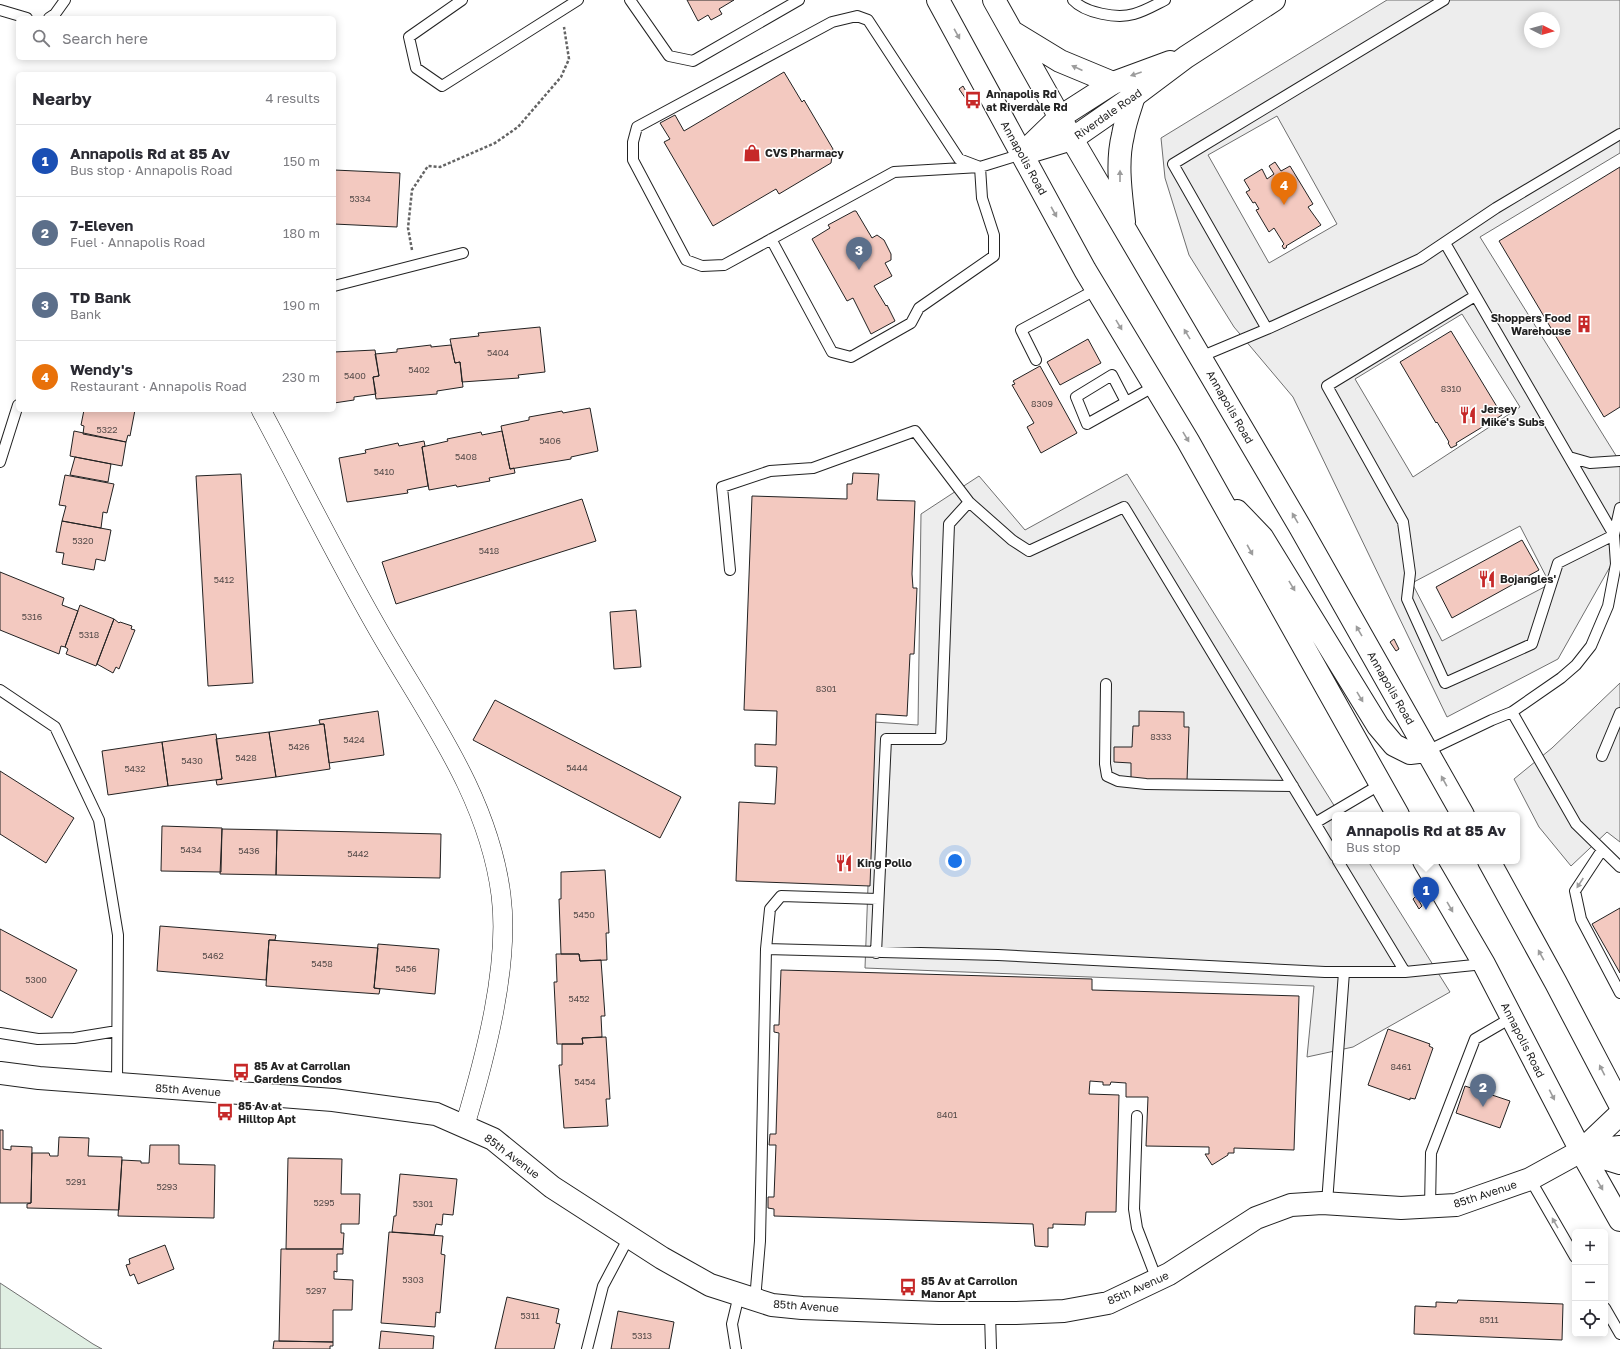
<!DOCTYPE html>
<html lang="en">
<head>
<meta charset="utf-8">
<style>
	:root { --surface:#fff; --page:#f7f7f7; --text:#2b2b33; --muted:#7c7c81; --line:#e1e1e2; --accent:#ea580c }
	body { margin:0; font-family:"Golos Text",sans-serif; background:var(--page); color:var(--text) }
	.controls { position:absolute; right:12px; bottom:12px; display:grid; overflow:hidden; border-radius:6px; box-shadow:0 2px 10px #0003 }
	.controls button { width:36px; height:36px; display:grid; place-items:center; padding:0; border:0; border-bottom:1px solid var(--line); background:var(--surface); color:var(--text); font:20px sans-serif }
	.compass { position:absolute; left:1524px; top:12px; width:36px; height:36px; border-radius:50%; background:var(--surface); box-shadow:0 2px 10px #0003; rotate:96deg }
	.you { position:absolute; left:955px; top:861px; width:14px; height:14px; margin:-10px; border:3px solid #fff; border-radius:50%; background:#1a73e8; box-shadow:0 0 0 6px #1a73e833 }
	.badge { display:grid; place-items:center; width:26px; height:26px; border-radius:50%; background:var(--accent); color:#fff; font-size:13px; font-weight:700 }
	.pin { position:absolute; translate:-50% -33px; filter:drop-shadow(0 1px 2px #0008) }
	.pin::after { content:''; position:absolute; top:21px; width:14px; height:12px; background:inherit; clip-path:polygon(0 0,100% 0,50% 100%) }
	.popup { position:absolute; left:1332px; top:812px; width:188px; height:52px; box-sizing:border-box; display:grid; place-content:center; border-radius:6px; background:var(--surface); filter:drop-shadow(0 1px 3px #0005); font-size:13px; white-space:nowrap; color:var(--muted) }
	.popup b { font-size:15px; color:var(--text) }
	.popup::after { content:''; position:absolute; left:50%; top:100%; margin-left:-8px; border:8px solid transparent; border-top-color:var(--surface) }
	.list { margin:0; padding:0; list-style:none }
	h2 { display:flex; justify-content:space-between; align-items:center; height:52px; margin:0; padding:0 16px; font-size:17px }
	h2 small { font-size:13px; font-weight:400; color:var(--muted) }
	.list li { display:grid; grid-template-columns:26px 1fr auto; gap:12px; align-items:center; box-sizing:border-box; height:72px; padding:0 16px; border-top:1px solid var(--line) }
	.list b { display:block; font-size:15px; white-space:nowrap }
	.list p { margin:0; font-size:13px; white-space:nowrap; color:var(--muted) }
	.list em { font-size:13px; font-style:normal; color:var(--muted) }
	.icon { flex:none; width:22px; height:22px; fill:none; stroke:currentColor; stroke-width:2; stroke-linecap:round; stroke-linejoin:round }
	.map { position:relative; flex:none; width:1620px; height:1349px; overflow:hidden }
	.search { position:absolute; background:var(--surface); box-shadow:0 2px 10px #0003; left:16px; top:16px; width:320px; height:44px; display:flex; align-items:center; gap:10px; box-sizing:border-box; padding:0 14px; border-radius:6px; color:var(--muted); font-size:15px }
	.panel { position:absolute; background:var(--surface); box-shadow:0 2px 10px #0003; left:16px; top:72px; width:320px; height:340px; border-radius:6px }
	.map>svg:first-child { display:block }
	.green { fill:#e0efe3; stroke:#6f6f6f }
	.parking { fill:#ededed; stroke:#6f6f6f; fill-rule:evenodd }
	.building { fill:#f3c9c0; stroke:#222 }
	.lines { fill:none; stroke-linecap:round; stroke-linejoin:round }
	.service-casing { stroke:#222; stroke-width:12 }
	.minor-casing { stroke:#222; stroke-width:20 }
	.tertiary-casing { stroke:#222; stroke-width:24 }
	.secondary-casing { stroke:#222; stroke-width:24 }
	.primary-casing { stroke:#222; stroke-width:24 }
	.path { stroke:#646464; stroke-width:2.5; stroke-dasharray:3 2; stroke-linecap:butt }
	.service { stroke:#fff; stroke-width:10 }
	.minor { stroke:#fff; stroke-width:19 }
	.tertiary { stroke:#fff; stroke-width:22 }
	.secondary { stroke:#fff; stroke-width:22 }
	.primary { stroke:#fff; stroke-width:22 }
	.oneway { fill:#9c9c9c }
	.labels { text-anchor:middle; stroke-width:3; stroke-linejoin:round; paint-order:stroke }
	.number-label { font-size:9px; fill:#564c4a }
	.poi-label { font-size:11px; font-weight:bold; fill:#222; stroke:#fff; text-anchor:start }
	.street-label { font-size:11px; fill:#222; stroke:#fff }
</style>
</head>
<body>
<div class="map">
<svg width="1620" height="1349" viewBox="0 0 1620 1349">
	<rect width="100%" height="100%" fill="#fff"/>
	<path class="green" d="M0,1283L93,1344L102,1349H0Z"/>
	<path class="parking" d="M1387,0H1620V153L1480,237L1620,462V549L1558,659L1447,717L1293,397L1234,327L1189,255L1165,178L1161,138ZM1530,18H1554V42H1530ZM1277,116L1337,224L1269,263L1208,155ZM1462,314L1520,407L1413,477L1355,379ZM1520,526L1550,584L1442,641L1412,583Z
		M1127,474L1340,815H1335V861H1368L1450,992L1353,1047L1307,1057L1314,986L865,968L874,722L918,725L921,514L979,476L1025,530Z
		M1620,683V842L1607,832L1571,866L1539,827L1514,779L1552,748Z"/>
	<path class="building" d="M687,0H734L719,9L722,14L711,20L708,15L698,21Z
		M784,72L802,102L804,100L833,149L831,163L779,194L776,189L713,226L664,142L670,139L660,123L675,115L684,131Z
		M963,86L969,97L966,99L959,89Z
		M1275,162L1281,171L1290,166L1313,204L1308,207L1321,225L1286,246L1287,247L1284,249L1282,246L1284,244L1274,228L1269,232L1256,210L1259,209L1255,202L1253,203L1246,192L1250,190L1244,180L1262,169L1267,179L1274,174L1269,166Z
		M1620,167V407L1604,417L1499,241Z
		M334,170L400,173L397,227L334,224Z
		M854,211H856L872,238L877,235L884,240L891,254V260L885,263L892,276L874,286L886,306L887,305L895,321L871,334L853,298L847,301L812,239L830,228L828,225Z
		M540,327L545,372L518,375L519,378L462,382L460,362L455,363L450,339L479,336L478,333Z
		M1451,331L1502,415L1456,443L1457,445L1451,448L1448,443L1449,442L1437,422L1436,423L1400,362Z
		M1088,339L1101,363L1060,385L1047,362Z
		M431,345V347L451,345L455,363L460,362L463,387L437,391V394L376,399L373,377L379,376L375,354L397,352V349Z
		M375,350L379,376L373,377L376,394L354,397V400L334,403V352Z
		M1040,366L1077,433L1041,453L1027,427L1034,423L1012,385L1015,384L1013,381Z
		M590,408L598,451L571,457V459L510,469L501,426L529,420V417L562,411L563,413Z
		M84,410H135L130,436L128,435L126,442L83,434L84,426L81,425Z
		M74,431L126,442L122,466L70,456Z
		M502,431L510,469L514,468L515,473L489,478L490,481L457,487L456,485L429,490L422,447L448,441L447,439L481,432L482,435Z
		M424,441L425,446L422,447L428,486L407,490L408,493L347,502L339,458L366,453L365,450L398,443L399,446Z
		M75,457L111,464L108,482L70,475Z
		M853,473L879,474L877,500L915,501L912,574L913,588H917L914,654H910L907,716L876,714L870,886L736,881L739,802L775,804L777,767L755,766V744L776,745L777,711L744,710L752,496L847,499V484H852Z
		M241,474L253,683L208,686L196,476Z
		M65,475L114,484L107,513L103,512L101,528L62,521L66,506L59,505Z
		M582,499L596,541L396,604L382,562Z
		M62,521L111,530L105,561L96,559L94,570L62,564L64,553L56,552Z
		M1522,540L1539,570L1452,618L1436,587Z
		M0,572L64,598L62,605L78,611L65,647L61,646L59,654L0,630Z
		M80,605L114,619L96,666L66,654L68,649L65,647Z
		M636,610L641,667L614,669L610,612Z
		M114,619L119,623L120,622L132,626L131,629L135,630L119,669L116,667L113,673L97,664Z
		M1394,639L1399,649L1396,651L1390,642Z
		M495,700L681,797L660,838L473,740Z
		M378,711L384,755L329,763L324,724H320L319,720Z
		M1139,711L1184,712V727H1189L1187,781L1131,779V763L1114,762V747H1132L1133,726H1139Z
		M324,724L330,769L276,777L269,732Z
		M269,732L276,777L217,785L216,780L222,779L216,739Z
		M216,734L222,779L168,786L162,742Z
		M162,742L168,786L108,795L102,751Z
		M0,771L74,818L46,863L0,834Z
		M162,826L222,828L221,872L161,871Z
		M222,829L277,830L276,875L220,874Z
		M277,830L441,834L440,878L276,875Z
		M605,870L609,933H606L607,960L580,961L579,954H561L559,899H561V872Z
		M1416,896L1422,906L1419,909L1413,899Z
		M1620,908V973L1592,924Z
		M160,926L276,935L275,940H269L266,980L157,971Z
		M0,929L77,970L52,1018L0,990Z
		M269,940L378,948L374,988L380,989L379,994L266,986Z
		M378,944L439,949L435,994L374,988Z
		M556,954H579L580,961L601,960L605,1016H601L602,1037L582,1038L583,1044H557L554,982H557Z
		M781,970L1092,979V990L1299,996L1294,1150L1234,1148V1153H1228V1155L1212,1165L1205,1154H1209V1147L1146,1146L1148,1097H1126V1083L1111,1082L1110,1085H1103V1082L1090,1081L1089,1094L1119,1095L1116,1212H1086L1085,1225L1053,1224V1228H1048V1247L1035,1246L1033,1224L774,1216V1209L768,1208V1197H774L776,1145H769L770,1134H776L779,1033L774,1032V1025H779Z
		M1388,1029L1430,1044L1429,1046L1433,1048L1415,1099L1410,1098V1100L1368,1085Z
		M606,1037L610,1099H606L608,1126L564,1128L559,1065H562V1044H583L582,1038Z
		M1465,1086L1510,1101L1500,1128L1456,1113Z
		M0,1130H3V1149L11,1150V1146L32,1147L31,1203H0Z
		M59,1137L89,1138L88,1156L122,1157L119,1210L27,1208V1204L31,1203L32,1153H49L50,1156H58Z
		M150,1145H179V1164L215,1165L214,1218L118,1216L122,1160L141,1161V1163H149Z
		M288,1158L342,1159L341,1194H360L359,1224H341V1233H344L343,1249H286Z
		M400,1174L457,1179L453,1215L443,1214L442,1225L436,1224L434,1235L392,1232L394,1216H396Z
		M389,1232L443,1236L441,1254L445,1255L440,1313L436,1312L435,1327L381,1323Z
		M165,1245L174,1269L138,1284L134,1274L130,1276L126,1265L130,1264L129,1259Z
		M281,1249H343V1254H337V1272L334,1271V1279L353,1280L352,1310H333V1342L279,1341Z
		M507,1297L559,1309L556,1323L560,1324L554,1349H495Z
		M1458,1300L1563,1304L1562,1340L1414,1334L1415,1306L1436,1307V1302L1457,1303Z
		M618,1311L674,1322L669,1349H611Z
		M381,1331L434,1336L433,1349H379Z
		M274,1341L333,1342V1346H330V1349H273Z"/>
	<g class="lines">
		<g class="service-casing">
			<path id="service" d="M462,0L409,37L416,68L442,86L578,0
				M630,0L669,56L693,61L799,0
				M1073,0C1085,13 1117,19 1134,14C1145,11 1155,5 1165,0
				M0,10L27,18
				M49,18L55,14L65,0
				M771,239L832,352L851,357L911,323L919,308L994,256V235L982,198L980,167L894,172L724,265L702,266L686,260L633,160V142L637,127L832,22L857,16L868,20L959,159L980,167L1022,154
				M1445,243L1614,535L1558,563L1532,644L1445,683L1407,599L1410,573L1403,522L1327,386L1475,296
				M334,286L463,253
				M1267,329L1173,164L1444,0
				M1200,357L1267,329L1420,259L1496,208L1620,134
				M1036,360L1021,330L1097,289
				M1126,402L1112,375L1076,397L1087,424L1155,386
				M1569,457L1590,463L1620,461
				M0,462L18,405
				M730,570L722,487L770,471L813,468L915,431L969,502L1012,540L1029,551L1124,507L1335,856
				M1106,684L1105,764L1107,776L1118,781L1146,784L1293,786
				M0,690L55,727L99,820L118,935L117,1084
				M1512,712L1576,824L1620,867
				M1427,751L1492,720L1512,712L1561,678L1576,665L1591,646L1608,606L1616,564L1614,535L1620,508
				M1602,756L1620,713
				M1315,823L1381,784
				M1602,850L1575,891L1581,919L1620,993
				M1338,861L1405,972
				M766,949L770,909L781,896L878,899
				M876,953L886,739H941L949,524L969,502
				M0,1033L38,1039L74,1038L117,1031
				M1137,1116L1134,1209L1137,1228L1157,1280
				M1530,1179L1575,1257
				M1327,1203L1344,972
				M1430,1207L1431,1153L1475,1039L1511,1018
				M755,1300L760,1241L766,949L998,955L1325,972H1405L1484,964
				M1605,1308L1620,1334
				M990,1313L991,1349
				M587,1349L603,1286L629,1237
				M736,1349L732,1324L739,1295"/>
		</g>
		<g class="minor-casing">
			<path id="minor" d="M261,410C299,481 335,554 375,624C424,711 488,793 501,895C510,965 485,1058 465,1125"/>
		</g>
		<g class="tertiary-casing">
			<path id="tertiary" d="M0,1073L39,1078L333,1100L436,1114L493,1139L552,1187L662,1258L710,1285L772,1305L802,1308L939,1313H1016L1064,1311L1108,1303L1169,1274L1256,1218L1291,1205L1322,1203L1401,1208L1456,1205L1530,1179L1581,1151L1620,1114
				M1581,1151L1620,1147"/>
		</g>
		<g class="secondary-casing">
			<path id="secondary" d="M1024,152L1060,117L1113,83L1170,62
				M1022,154L1072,139L1134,96L1186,57L1274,0"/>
		</g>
		<g class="primary-casing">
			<path id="primary" d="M938,0L1085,270L1188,441L1398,815
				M994,0L1072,139L1300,527L1463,815
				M1014,33L1060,61L1113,83
				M1124,222C1121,194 1116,163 1123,135C1125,122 1130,109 1134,96
				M1237,511L1262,537L1378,726L1394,745L1410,753L1427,751
				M1424,861L1484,964L1581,1151L1620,1220
				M1489,861L1556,983L1620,1105
				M1581,1151L1620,1163"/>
		</g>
		<path class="path" d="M412,250L408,228L412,190L428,166L440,167L495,143L518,127L561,77L569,59L564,27"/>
		<use href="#service" class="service"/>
		<use href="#minor" class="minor"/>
		<use href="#tertiary" class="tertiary"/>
		<use href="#secondary" class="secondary"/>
		<use href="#primary" class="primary"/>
	</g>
	<defs><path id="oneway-solid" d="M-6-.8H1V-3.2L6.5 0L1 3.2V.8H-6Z"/></defs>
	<g class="oneway">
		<use href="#oneway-solid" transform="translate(957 34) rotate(61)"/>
		<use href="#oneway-solid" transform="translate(1077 68) rotate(-156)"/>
		<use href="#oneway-solid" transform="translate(1136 74) rotate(161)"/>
		<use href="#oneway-solid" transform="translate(1120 176) rotate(-90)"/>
		<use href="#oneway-solid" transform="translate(1054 212) rotate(61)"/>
		<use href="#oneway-solid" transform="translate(1119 325) rotate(59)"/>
		<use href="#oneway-solid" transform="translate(1187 334) rotate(-121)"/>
		<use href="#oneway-solid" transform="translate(1186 437) rotate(59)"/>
		<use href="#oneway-solid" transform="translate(1295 518) rotate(-120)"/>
		<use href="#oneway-solid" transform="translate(1250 550) rotate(61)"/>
		<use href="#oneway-solid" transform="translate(1292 586) rotate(59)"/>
		<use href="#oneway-solid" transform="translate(1359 631) rotate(-120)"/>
		<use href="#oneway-solid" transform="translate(1360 697) rotate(59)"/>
		<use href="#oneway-solid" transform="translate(1444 781) rotate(-119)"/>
		<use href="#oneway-solid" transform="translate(1580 883) rotate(123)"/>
		<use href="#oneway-solid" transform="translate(1450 907) rotate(60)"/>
		<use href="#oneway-solid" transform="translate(1541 955) rotate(-119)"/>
		<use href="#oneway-solid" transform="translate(1602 1070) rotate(-117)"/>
		<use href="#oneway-solid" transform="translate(1552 1095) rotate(63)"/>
		<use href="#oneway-solid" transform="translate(1600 1185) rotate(60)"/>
		<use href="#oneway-solid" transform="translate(1555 1223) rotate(-120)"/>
	</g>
	<defs>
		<g id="bus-bare" transform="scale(1.38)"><path d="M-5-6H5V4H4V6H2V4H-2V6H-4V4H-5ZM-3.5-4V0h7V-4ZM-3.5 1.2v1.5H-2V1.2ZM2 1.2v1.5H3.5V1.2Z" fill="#c62828" stroke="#fff" stroke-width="2.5" paint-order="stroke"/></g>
		<g id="shop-bare" transform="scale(1.38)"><path d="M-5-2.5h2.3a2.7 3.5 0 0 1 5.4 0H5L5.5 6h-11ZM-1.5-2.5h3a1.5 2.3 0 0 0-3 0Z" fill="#c62828" stroke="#fff" stroke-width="2.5" paint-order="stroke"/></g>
		<g id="building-bare" transform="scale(1.38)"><path d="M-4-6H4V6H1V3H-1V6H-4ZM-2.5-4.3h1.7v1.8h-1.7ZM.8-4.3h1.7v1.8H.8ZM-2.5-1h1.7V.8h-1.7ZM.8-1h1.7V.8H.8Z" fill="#c62828" stroke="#fff" stroke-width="2.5" paint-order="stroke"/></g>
		<g id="restaurant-bare" transform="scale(1.38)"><path d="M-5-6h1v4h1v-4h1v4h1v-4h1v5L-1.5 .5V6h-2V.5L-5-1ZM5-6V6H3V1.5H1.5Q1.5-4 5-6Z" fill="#c62828" stroke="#fff" stroke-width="2.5" paint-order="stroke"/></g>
	</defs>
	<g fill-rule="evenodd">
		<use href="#bus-bare" x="973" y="100"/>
		<use href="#shop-bare" x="752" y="153"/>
		<use href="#building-bare" x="1584" y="324"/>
		<use href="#restaurant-bare" x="1468" y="415"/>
		<use href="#restaurant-bare" x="1487" y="579"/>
		<use href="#restaurant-bare" x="844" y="863"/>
		<use href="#bus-bare" x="241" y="1072"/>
		<use href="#bus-bare" x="225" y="1112"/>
		<use href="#bus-bare" x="908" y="1287"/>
	</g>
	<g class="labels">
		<g class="number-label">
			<text x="360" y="202">5334</text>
			<text x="498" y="356">5404</text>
			<text x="419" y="373">5402</text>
			<text x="355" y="379">5400</text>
			<text x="1451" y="392">8310</text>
			<text x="1042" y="407">8309</text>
			<text x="107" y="433">5322</text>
			<text x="550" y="444">5406</text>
			<text x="466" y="460">5408</text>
			<text x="384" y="475">5410</text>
			<text x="83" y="544">5320</text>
			<text x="489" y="554">5418</text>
			<text x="224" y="583">5412</text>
			<text x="32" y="620">5316</text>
			<text x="89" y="638">5318</text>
			<text x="826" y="692">8301</text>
			<text x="1161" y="740">8333</text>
			<text x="354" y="743">5424</text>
			<text x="299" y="750">5426</text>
			<text x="246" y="761">5428</text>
			<text x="192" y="764">5430</text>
			<text x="577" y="771">5444</text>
			<text x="135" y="772">5432</text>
			<text x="191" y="853">5434</text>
			<text x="249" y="854">5436</text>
			<text x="358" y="857">5442</text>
			<text x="584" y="918">5450</text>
			<text x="213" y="959">5462</text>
			<text x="322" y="967">5458</text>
			<text x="406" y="972">5456</text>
			<text x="36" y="983">5300</text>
			<text x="579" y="1002">5452</text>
			<text x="1401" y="1070">8461</text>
			<text x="585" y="1085">5454</text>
			<text x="947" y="1118">8401</text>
			<text x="76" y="1185">5291</text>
			<text x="167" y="1190">5293</text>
			<text x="324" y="1206">5295</text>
			<text x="423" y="1207">5301</text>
			<text x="413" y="1283">5303</text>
			<text x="316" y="1294">5297</text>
			<text x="530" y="1319">5311</text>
			<text x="1489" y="1323">8511</text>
			<text x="642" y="1339">5313</text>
		</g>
		<g class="poi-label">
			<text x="986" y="98">Annapolis Rd<tspan x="986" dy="13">at Riverdale Rd</tspan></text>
			<text x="765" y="157">CVS Pharmacy</text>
			<text x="1571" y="322" text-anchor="end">Shoppers Food<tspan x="1571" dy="13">Warehouse</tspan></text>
			<text x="1481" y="413">Jersey<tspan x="1481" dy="13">Mike's Subs</tspan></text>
			<text x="1500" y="583">Bojangles'</text>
			<text x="857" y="867">King Pollo</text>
			<text x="254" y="1070">85 Av at Carrollan<tspan x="254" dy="13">Gardens Condos</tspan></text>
			<text x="238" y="1110">85 Av at<tspan x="238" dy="13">Hilltop Apt</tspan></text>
			<text x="921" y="1285">85 Av at Carrollon<tspan x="921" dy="13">Manor Apt</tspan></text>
		</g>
		<g class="street-label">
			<text transform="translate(1108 114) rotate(-35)" y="4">Riverdale Road</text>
			<text transform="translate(1024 158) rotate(61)" y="4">Annapolis Road</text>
			<text transform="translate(1230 407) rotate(60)" y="4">Annapolis Road</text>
			<text transform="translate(1391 688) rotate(60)" y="4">Annapolis Road</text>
			<text transform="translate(1523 1040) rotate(63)" y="4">Annapolis Road</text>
			<text transform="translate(188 1090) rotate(4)" y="4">85th Avenue</text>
			<text transform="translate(512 1156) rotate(37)" y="4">85th Avenue</text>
			<text transform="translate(1485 1194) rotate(-18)" y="4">85th Avenue</text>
			<text transform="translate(1138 1288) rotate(-24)" y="4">85th Avenue</text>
			<text transform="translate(806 1306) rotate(4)" y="4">85th Avenue</text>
		</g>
	</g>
</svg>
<div class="controls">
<button>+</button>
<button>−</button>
<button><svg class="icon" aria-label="locate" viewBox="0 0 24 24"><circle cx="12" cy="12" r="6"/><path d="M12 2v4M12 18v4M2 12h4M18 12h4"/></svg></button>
</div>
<svg class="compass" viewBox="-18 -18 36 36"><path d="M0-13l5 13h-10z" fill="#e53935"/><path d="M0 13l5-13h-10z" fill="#7c7c81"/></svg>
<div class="you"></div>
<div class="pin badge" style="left:1426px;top:910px;background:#1a4fb4">1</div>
<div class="popup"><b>Annapolis Rd at 85 Av</b>Bus stop</div>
<div class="pin badge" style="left:1483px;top:1107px;background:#5c6f8a">2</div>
<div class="pin badge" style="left:859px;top:270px;background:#5c6f8a">3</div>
<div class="pin badge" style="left:1284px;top:205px;background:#e8710a">4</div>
<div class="search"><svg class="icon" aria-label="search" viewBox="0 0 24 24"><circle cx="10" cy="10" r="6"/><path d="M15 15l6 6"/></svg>Search here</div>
<section class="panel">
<h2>Nearby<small>4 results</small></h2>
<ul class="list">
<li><span class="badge" style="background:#1a4fb4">1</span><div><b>Annapolis Rd at 85 Av</b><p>Bus stop · Annapolis Road</p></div><em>150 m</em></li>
<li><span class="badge" style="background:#5c6f8a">2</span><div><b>7-Eleven</b><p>Fuel · Annapolis Road</p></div><em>180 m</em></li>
<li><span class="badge" style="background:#5c6f8a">3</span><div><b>TD Bank</b><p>Bank</p></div><em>190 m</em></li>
<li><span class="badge" style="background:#e8710a">4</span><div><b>Wendy's</b><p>Restaurant · Annapolis Road</p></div><em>230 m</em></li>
</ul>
</section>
</div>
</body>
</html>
